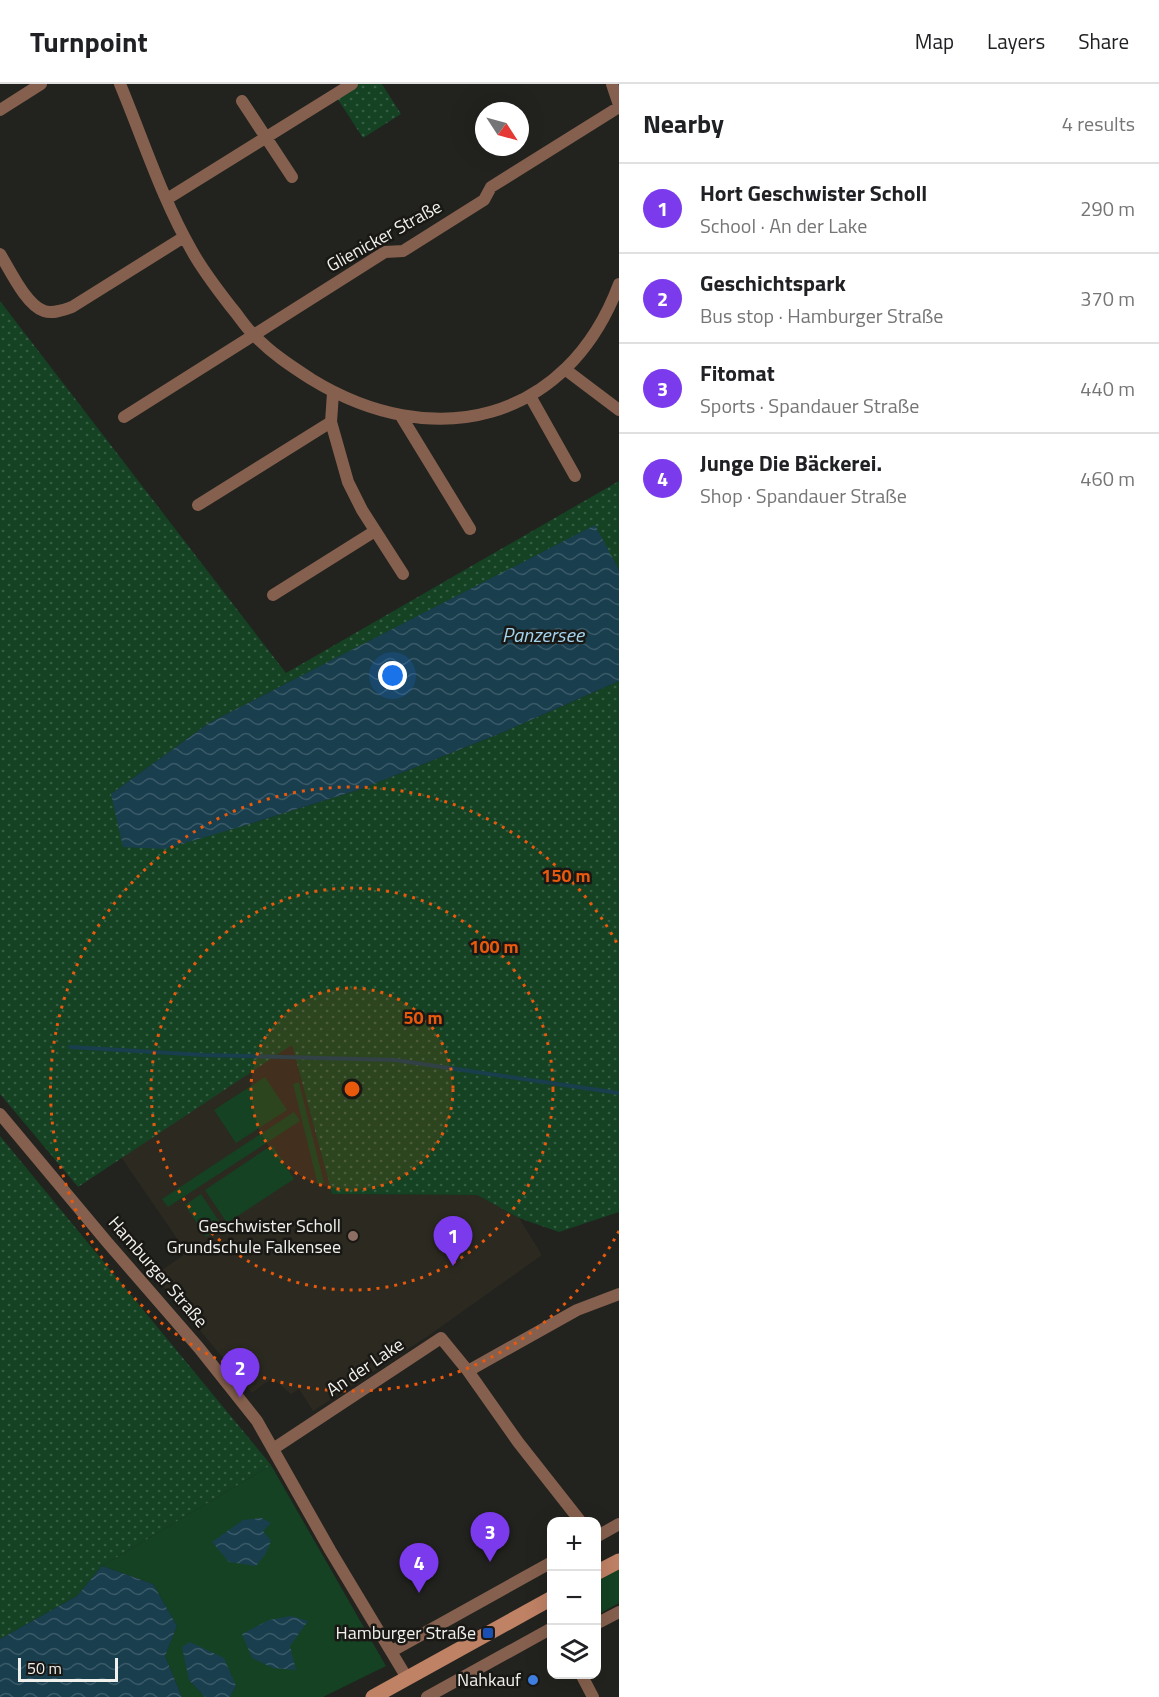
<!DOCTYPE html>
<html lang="en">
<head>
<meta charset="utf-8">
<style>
	:root { --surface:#fff; --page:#f6f6f6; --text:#202124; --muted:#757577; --line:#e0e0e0; --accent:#7c3aed }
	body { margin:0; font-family:"Titillium Web",sans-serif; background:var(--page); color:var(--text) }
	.controls { position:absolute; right:18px; bottom:18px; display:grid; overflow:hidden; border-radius:12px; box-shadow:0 6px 24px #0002 }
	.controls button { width:54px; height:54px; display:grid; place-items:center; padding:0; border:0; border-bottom:2px solid var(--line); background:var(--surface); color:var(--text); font:30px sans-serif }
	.compass { position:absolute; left:475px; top:18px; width:54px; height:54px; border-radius:50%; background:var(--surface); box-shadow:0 6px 24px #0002; rotate:126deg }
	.scale { position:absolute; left:18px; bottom:15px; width:100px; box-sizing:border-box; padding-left:6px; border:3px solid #f0f0ed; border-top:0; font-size:16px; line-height:21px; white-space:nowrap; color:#f0f0ed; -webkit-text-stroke:4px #191815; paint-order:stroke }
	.you { position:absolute; left:393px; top:592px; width:21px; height:21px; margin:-15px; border:4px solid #fff; border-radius:50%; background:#1a73e8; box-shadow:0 0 0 9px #1a73e833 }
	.badge { display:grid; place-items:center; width:39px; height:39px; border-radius:50%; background:var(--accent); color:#fff; font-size:20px; font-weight:700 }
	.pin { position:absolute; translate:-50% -50px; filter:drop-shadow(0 2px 3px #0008) }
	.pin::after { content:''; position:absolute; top:32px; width:21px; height:18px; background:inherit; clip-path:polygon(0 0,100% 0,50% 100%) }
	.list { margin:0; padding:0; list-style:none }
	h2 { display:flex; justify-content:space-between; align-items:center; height:78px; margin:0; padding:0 24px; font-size:26px }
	h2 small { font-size:20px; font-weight:400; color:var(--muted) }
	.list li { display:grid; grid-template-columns:39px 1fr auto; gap:18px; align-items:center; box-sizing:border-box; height:90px; padding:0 24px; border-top:2px solid var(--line) }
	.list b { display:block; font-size:22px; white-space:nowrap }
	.list p { margin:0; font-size:20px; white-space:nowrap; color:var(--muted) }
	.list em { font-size:20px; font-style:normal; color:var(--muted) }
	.icon { flex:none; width:33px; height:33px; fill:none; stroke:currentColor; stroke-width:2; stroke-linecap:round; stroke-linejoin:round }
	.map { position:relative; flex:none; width:619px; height:1613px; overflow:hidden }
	header { display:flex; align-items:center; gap:36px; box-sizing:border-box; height:84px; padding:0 30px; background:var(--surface); border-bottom:2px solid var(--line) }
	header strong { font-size:28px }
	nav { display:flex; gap:33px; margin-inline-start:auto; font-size:21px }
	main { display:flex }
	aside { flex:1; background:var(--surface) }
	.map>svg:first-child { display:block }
	.built { fill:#2c2a20 }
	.green { fill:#144223 }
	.park { fill:url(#park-dots) }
	.water { fill:url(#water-waves) }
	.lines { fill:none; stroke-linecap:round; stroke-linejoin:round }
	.stream { stroke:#193e4e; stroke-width:4 }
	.minor { stroke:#86604e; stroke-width:12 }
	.secondary { stroke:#c08265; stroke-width:15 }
	.ring { fill:none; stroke:#e8590c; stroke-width:3; stroke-dasharray:3 6 }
	.education-dot { fill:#8d6e63; stroke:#191815; stroke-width:2 }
	.transit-dot { fill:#1a4fb4; stroke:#191815; stroke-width:2 }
	.shop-dot { fill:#3f7fe0; stroke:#191815; stroke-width:2 }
	.labels { text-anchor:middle; stroke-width:5; stroke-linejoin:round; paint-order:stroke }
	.street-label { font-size:18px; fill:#f0f0ed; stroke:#191815 }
	.poi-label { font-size:18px; fill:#f0f0ed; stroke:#191815; text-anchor:end }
	.water-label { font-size:20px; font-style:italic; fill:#a3d5ef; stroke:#191815 }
	.centre { fill:#e8590c; stroke:#191815; stroke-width:3 }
	.ring-label { font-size:18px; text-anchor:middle; font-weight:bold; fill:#e8590c; stroke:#191815; stroke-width:5; stroke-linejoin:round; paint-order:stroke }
</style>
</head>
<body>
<header>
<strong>Turnpoint</strong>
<nav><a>Map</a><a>Layers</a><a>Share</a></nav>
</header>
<main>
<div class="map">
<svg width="619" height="1613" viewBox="0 0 619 1613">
	<defs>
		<pattern id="park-dots" width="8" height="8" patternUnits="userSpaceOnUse" patternTransform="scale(1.5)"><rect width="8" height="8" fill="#144223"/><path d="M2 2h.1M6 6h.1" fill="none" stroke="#365e43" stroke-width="1.8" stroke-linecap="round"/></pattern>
		<pattern id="water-waves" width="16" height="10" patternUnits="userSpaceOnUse" patternTransform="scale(1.5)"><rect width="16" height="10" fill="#193e4e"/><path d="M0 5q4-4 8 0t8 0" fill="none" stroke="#3b5a68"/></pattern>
	</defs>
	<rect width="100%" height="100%" fill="#22221e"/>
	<path class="built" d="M292,961L332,1110L477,1111L519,1134L542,1171L428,1252L313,1327L299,1305L291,1310L272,1294L252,1309L154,1191L187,1169L121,1073Z"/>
	<path class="green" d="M265,993L287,1026L236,1059L214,1026Z
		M299,998L324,1099L318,1101L293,1000Z
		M294,1028L300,1037L168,1123L162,1115Z
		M272,1061L294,1095L227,1139L205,1106Z
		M201,1110L222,1142L206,1153L185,1121Z
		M271,1381L386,1582L323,1613H230L236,1602L189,1596L205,1613H182L165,1572L177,1542L153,1500L102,1482Z
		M619,1485V1519L597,1531L596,1498Z"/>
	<path class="park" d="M352,0H382L401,30L363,54L335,11Z
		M0,217L286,589L619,397V486L594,442L209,639L111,710L243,742L361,705L506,647L619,597V1128L559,1148L519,1134L477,1111L332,1110L292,961L78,1103L0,1010Z
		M0,1052L271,1381L102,1482L77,1512L0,1555Z"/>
	<path class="water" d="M595,441L619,486V597L506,647L361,705L243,742L164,765L123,763L111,710L209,639Z
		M262,1434L271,1439L263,1447L271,1457L266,1469L256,1482L229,1478L212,1458L243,1436Z
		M102,1482L153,1500L177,1542L165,1572L182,1613H0V1555L77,1512Z
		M291,1532L308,1537L290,1562L296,1586L273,1584L252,1574L242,1550L269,1536Z
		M190,1558L224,1574L236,1602L230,1613H205L189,1596L182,1563Z"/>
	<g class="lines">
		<path class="stream" d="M70,963L204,971L395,976L619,1009"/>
		<path class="minor" d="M120,0C143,55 162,115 192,167C203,187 217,205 231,223C239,232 245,243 254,251C271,269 291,282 311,295C433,370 567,339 619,200
			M612,0L619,21
			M242,17L292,93
			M0,26L41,0
			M167,115L352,0
			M0,170C10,186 26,221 44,227C53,230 63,226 72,223L184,153
			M566,286L619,326
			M333,309L331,338L348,398L362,426L403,490
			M530,312L575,392
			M401,332L470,445
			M124,333L385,168L403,167L484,116L491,103L619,23
			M198,421L331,338
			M273,511L375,447
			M0,1030L107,1158L199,1264L257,1337L330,1466L407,1594
			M468,1287L577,1226L619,1210
			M273,1365L441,1254L468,1287L518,1358L581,1438
			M596,1453L619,1440
			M596,1540L619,1528
			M392,1567L552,1478
			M581,1590L593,1613
			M427,1613L552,1544"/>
		<path class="secondary" d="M596,1489L619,1477
			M373,1613L552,1514"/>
	</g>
	<circle cx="352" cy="1005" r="101" fill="#e8590c" fill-opacity=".12"/>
	<g class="ring">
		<circle cx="352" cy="1005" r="101"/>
		<circle cx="352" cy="1005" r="201"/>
		<path d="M619 1147A302 302 0 1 1 619 863"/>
	</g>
	<circle class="education-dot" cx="353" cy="1152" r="6"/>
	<rect class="transit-dot" x="482" y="1543" width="12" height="12" rx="3"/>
	<circle class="shop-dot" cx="533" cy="1596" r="6"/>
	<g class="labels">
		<g class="street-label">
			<text transform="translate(384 152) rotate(-29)" y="6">Glienicker Straße</text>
			<text transform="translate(158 1188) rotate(49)" y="6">Hamburger Straße</text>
			<text transform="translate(365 1283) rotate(-34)" y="6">An der Lake</text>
		</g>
		<g class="poi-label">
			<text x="341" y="1148">Geschwister Scholl<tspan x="341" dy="21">Grundschule Falkensee</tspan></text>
			<text x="476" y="1555">Hamburger Straße</text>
			<text x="521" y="1602">Nahkauf</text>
		</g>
		<g class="water-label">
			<text x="543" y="558">Panzersee</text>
		</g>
	</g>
	<circle cx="352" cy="1005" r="9" class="centre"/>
	<g class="ring-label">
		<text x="566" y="798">150 m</text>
		<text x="494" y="869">100 m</text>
		<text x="423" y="940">50 m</text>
	</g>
</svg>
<div class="controls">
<button>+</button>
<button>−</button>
<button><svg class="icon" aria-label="layers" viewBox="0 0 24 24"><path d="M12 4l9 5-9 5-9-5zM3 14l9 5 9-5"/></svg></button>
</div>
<svg class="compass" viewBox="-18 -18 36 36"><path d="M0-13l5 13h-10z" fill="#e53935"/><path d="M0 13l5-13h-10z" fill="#757577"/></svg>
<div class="scale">50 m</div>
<div class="you"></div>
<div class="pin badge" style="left:453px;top:1182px">1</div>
<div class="pin badge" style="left:240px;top:1314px">2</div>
<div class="pin badge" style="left:490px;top:1478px">3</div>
<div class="pin badge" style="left:419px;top:1509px">4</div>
</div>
<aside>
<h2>Nearby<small>4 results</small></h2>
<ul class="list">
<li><span class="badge">1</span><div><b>Hort Geschwister Scholl</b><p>School · An der Lake</p></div><em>290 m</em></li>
<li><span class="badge">2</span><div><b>Geschichtspark</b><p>Bus stop · Hamburger Straße</p></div><em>370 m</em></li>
<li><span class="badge">3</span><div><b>Fitomat</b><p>Sports · Spandauer Straße</p></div><em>440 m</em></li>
<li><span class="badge">4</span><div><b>Junge Die Bäckerei.</b><p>Shop · Spandauer Straße</p></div><em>460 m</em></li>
</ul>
</aside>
</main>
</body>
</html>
